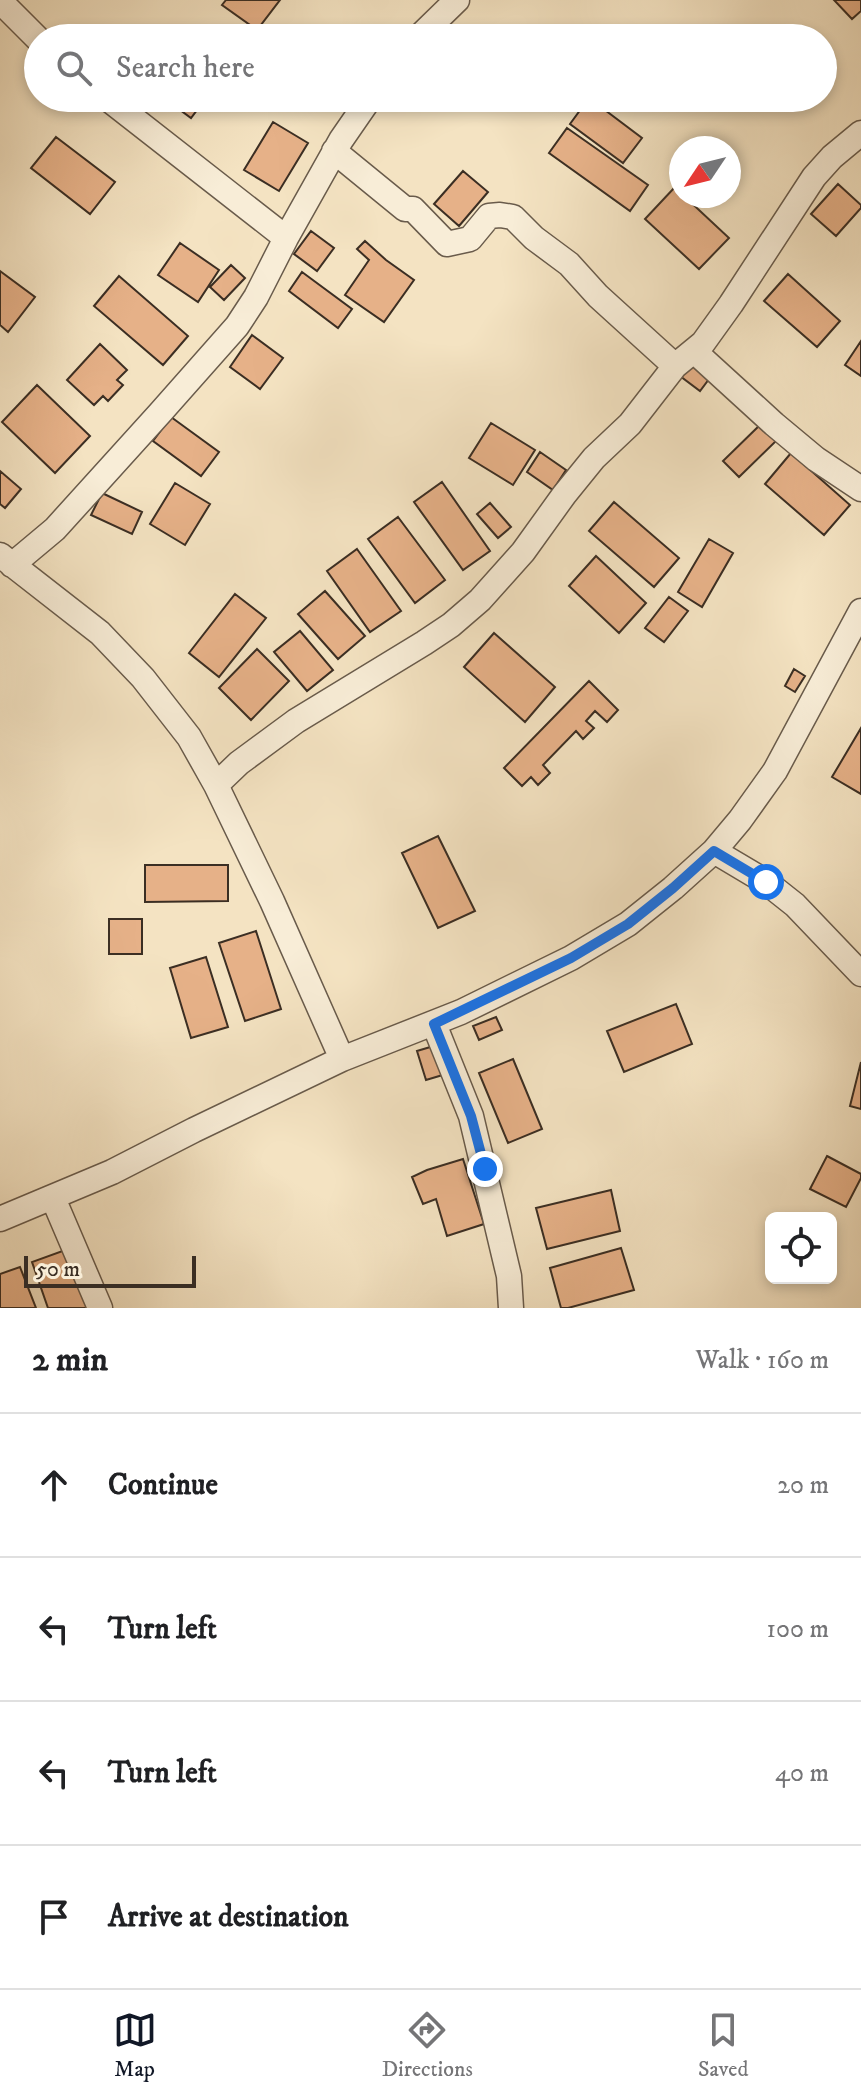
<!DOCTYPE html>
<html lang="en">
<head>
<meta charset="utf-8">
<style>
	:root { --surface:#fff; --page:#f2f2f2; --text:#202124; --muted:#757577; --line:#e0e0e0; --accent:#111827 }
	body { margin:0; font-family:"IM FELL DW Pica",serif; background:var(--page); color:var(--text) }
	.controls { position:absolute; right:24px; bottom:24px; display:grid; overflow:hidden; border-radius:12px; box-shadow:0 4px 12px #0003 }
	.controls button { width:72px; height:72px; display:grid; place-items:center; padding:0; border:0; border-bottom:2px solid var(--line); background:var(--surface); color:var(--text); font:40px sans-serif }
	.compass { position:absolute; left:669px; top:136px; width:72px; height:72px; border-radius:50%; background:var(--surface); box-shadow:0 4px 12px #0003; rotate:235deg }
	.scale { position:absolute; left:24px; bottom:20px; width:172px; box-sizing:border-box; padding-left:8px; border:4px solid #3b2e23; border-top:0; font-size:22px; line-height:28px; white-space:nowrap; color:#3b2e23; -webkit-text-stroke:6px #f8edd7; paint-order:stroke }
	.stop { position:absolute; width:24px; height:24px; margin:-18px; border:6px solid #1a73e8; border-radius:50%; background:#fff }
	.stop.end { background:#1a73e8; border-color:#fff; box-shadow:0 2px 8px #0008 }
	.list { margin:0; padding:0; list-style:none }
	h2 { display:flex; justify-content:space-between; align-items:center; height:104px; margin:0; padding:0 32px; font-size:34px }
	h2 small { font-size:26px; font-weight:400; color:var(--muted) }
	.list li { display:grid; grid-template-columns:52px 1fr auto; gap:24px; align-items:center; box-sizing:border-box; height:144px; padding:0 32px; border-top:2px solid var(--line) }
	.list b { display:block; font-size:30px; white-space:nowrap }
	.list em { font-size:26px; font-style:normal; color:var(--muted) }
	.icon { flex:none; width:44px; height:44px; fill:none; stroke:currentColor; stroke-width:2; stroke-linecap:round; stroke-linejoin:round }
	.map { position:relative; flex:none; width:861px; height:1308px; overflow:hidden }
	.search { position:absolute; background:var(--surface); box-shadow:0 4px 12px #0003; left:24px; right:24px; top:24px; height:88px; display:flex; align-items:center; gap:20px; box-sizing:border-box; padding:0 28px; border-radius:44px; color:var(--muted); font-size:30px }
	.sheet { height:680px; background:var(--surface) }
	nav { display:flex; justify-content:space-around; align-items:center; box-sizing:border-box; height:112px; border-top:2px solid var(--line); background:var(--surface); font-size:22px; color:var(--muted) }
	nav a { display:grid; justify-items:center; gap:4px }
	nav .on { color:var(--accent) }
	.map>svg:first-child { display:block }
	.building { fill:#e6b188; stroke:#3b2e23; stroke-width:2 }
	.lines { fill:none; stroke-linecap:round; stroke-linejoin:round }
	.minor-casing { stroke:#695b4b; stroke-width:27 }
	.minor { stroke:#f8edd7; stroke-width:24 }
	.route { stroke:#1a73e8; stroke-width:10 }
</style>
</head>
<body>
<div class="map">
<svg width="861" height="1308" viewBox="0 0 861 1308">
	<rect width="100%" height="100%" fill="#f4e3c2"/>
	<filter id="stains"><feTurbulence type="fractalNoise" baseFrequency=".0025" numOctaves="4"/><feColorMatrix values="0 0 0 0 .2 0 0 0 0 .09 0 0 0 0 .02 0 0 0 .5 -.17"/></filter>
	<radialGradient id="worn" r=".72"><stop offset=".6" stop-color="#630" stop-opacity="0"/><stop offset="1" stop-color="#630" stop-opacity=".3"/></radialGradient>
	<path class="building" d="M226,0H280L257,30L222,5Z
		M834,0H861V11L852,19Z
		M164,98H206L191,118Z
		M589,98L642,138L623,163L570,124Z
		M273,122L308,143L279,191L244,170Z
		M567,128L648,185L630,211L549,153Z
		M56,137L115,182L90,214L31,168Z
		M463,171L488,192L459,226L434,204Z
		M838,184L861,205V208L836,236L811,214Z
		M675,187L681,193V196H684L729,238L699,269L645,219Z
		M311,231L334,248L317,271L294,254Z
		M365,241L386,260L414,280L384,322L345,295L369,260L357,249Z
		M180,243L219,270L198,302L158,275Z
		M231,265L245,278L224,300L210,287Z
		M0,271L35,297L8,332L0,325Z
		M302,272L352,309L338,328L289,291Z
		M788,274L840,321L817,347L764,301Z
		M119,276L188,336L163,365L94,306Z
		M252,335L283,358L260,389L230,367Z
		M861,341V376L845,365Z
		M100,344L127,370L117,380L123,385L108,401L103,396L94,405L67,380Z
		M692,360L712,375L700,391L680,376Z
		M37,385L90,436L55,473L2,422Z
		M171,417L219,452L201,476L153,441Z
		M763,422L779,438L739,477L723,461Z
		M491,423L535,450L513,485L469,458Z
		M540,452L566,470L553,490L527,472Z
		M791,453L850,505L824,535L765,484Z
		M0,471L21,489L5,508L0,504Z
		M442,482L490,551L463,570L414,502Z
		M175,483L210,504L185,545L150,524Z
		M102,493L142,512L132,534L91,515Z
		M614,502L679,558L654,587L589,531Z
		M490,503L511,527L498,538L477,514Z
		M398,517L445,580L415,603L368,539Z
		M709,539L733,553L702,607L678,592Z
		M357,549L401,611L370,632L327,571Z
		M596,556L646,603L619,633L569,586Z
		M325,591L365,636L338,659L298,614Z
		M235,594L266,618L219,677L189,653Z
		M669,597L688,611L664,642L645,628Z
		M300,631L333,670L307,691L274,652Z
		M494,633L555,687L525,722L464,667Z
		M257,649L289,681L251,720L219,688Z
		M794,669L805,676L795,692L785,686Z
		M589,681L618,710L607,722L595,711L586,721L594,728L583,739L576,731L543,765L550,773L538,785L531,777L522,786L504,768Z
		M861,728V794L832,777Z
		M438,836L475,911L438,928L402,853Z
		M145,865H228V901L145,902Z
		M109,919H142V954H109Z
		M256,931L281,1009L245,1021L219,943Z
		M206,957L228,1027L191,1038L170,968Z
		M676,1004L692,1044L624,1072L607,1031Z
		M496,1017L502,1030L479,1040L473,1026Z
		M437,1045L446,1074L426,1080L417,1051Z
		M513,1059L542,1129L508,1143L479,1073Z
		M861,1062V1109L850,1106Z
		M827,1156L861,1174V1178L846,1207L810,1189Z
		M463,1159L484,1224L447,1236L436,1199L423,1204L412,1177L427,1170Z
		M611,1190L620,1231L547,1249L536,1208Z
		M621,1248L634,1290L568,1308H561L550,1268Z
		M68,1249L89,1308H48L32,1262Z
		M20,1267L36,1308H0V1274Z"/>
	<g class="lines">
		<g class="minor-casing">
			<path id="minor" d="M0,1L38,39
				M418,38L457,0
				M107,98L286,238
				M334,151L405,209H413L447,244L470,239L489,216L500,215L513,217L534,238L569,264L598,296L675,366
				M694,351L774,424L816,459L861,489
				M0,555L100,633L143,678L189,737L216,785L272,901L342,1059
				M12,565L55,529L160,413L237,326L256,297L286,238L341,140L370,98
				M216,785L239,763L296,721L424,643L451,625L480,600L523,552L564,495L594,458L630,424L675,366L703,343L731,304L814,177L832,157L861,133
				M714,851L766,882L795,905L861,974
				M434,1024L471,1116L509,1276L511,1308
				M53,1198L100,1308
				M0,1219L112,1172L194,1130L342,1059L461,1012L571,958L628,924L673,888L714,851L740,820L775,771L861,611"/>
		</g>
		<use href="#minor" class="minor"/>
	</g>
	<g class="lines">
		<path class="route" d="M485,1169L471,1116L434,1024L571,958L628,924L673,888L714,851L766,882"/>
	</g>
	<rect width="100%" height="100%" filter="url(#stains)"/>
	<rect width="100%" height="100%" fill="url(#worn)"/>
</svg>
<div class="controls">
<button><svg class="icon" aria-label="locate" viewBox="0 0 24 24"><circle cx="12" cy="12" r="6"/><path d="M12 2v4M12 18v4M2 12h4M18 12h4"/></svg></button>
</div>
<svg class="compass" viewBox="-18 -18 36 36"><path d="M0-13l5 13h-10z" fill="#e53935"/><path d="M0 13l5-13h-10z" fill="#757577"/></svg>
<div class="scale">50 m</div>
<div class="stop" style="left:766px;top:882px"></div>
<div class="stop end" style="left:485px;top:1169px"></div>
<div class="search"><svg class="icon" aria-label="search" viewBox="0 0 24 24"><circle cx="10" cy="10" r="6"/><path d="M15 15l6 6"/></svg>Search here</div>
</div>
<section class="sheet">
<h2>2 min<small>Walk · 160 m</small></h2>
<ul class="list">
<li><svg class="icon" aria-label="ahead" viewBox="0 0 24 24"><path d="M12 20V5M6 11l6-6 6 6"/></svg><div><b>Continue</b></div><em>20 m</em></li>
<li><svg class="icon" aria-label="left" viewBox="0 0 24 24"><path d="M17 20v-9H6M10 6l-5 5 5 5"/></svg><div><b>Turn left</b></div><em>100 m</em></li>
<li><svg class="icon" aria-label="left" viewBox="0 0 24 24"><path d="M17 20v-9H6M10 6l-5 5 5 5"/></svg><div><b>Turn left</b></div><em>40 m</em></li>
<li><svg class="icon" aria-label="arrive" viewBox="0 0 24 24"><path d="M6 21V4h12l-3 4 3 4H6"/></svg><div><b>Arrive at destination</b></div></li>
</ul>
</section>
<nav>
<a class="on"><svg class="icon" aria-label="map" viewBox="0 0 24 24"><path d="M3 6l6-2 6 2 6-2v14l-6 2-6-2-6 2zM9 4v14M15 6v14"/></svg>Map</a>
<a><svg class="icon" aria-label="directions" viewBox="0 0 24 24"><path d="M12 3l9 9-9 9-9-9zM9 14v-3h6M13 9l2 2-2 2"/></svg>Directions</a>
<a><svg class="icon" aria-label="saved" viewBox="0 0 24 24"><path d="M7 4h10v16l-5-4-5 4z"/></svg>Saved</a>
</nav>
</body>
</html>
